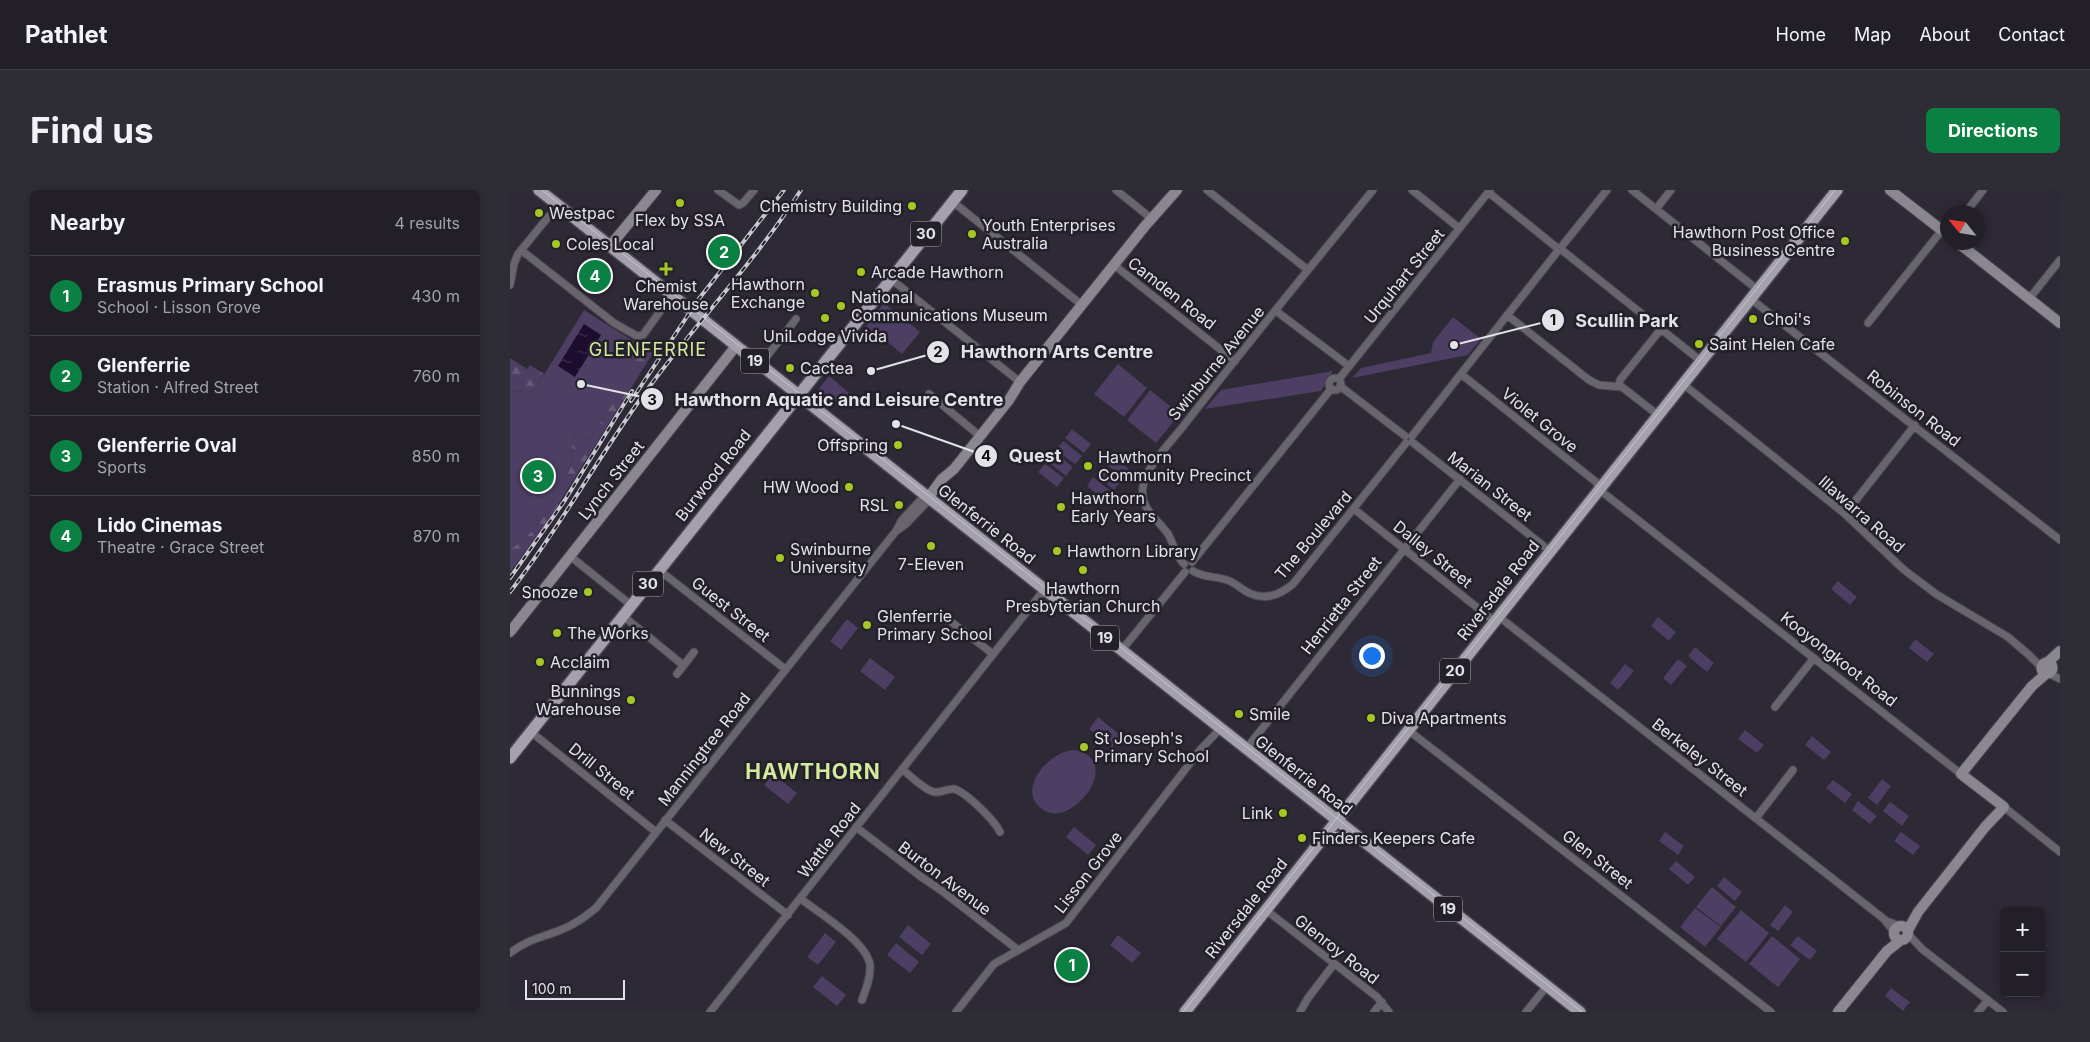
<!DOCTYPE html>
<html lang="en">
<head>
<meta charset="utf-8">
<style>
	:root { --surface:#221f28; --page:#2e2c34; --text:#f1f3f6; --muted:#a2a2a8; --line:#3f3d45; --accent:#0b8043 }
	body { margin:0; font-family:Inter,sans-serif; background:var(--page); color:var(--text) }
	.controls { position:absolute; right:15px; bottom:15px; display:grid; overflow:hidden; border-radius:8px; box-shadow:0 2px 8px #0003 }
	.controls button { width:45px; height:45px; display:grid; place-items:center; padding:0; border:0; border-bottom:1px solid var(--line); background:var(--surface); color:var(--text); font:25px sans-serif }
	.compass { position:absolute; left:1430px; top:15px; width:45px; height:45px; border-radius:50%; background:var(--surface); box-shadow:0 2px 8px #0003; rotate:300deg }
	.scale { position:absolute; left:15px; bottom:12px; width:100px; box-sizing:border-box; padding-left:5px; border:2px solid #e4e2e9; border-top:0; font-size:14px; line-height:18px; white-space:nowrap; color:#e4e2e9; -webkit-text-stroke:4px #24202a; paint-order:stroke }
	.you { position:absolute; left:861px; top:465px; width:18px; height:18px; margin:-12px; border:4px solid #fff; border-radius:50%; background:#1a73e8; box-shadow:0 0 0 8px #1a73e833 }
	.badge { display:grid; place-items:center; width:32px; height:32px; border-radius:50%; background:var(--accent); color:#fff; font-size:16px; font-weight:700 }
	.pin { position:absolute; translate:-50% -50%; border:2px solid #fff; box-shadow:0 1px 5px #0006 }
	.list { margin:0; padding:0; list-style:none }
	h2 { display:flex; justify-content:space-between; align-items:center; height:65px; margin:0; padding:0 20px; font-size:21px }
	h2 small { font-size:16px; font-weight:400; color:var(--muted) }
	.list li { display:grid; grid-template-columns:32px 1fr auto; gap:15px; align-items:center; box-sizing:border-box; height:80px; padding:0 20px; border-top:1px solid var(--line) }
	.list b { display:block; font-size:19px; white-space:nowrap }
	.list p { margin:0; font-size:16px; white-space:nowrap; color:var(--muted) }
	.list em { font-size:16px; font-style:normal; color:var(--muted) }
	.map { position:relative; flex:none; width:1550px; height:822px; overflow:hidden; border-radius:8px }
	header { display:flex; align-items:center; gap:30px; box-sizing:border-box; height:70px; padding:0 25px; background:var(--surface); border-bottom:1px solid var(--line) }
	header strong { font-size:24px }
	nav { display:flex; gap:28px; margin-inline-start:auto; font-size:18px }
	.intro { display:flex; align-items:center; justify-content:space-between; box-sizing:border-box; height:120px; padding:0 30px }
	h1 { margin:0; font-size:35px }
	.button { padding:12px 22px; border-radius:8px; background:var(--accent); color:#fff; font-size:18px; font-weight:700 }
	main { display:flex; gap:30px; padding:0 30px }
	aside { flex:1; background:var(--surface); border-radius:8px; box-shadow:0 2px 8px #0003 }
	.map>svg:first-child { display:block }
	.green { fill:#4d3e63 }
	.forest { fill:url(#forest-firs) }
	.water { fill:url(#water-ripples) }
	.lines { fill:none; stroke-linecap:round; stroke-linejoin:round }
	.street-casing { stroke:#4a4752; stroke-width:9 }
	.secondary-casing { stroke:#4a4752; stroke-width:12 }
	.primary-casing { stroke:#4a4752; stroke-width:14 }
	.street { stroke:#68666c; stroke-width:7 }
	.secondary { stroke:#8a8790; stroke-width:10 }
	.primary { stroke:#a4a0ac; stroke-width:11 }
	.tram { stroke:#c9c7cf; stroke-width:1 }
	.rail-casing { stroke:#c9c7cf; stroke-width:4 }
	.rail { stroke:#24202a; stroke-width:2; stroke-dasharray:5.5; stroke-linecap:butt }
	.poi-dot { fill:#a5c822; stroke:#24202a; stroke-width:2 }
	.labels { text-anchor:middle; stroke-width:5; stroke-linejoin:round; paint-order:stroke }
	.shield { fill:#24202a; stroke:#aaa8b0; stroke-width:1 }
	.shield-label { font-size:15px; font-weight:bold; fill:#e4e2e9 }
	.poi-label { font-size:16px; fill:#e4e2e9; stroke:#24202a; text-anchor:start }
	.street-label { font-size:16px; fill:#e4e2e9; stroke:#24202a }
	.neighbourhood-label { font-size:18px; letter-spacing:1px; fill:#d3e99e; stroke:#24202a }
	.district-label { font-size:21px; font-weight:bold; letter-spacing:1px; fill:#d3e99e; stroke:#24202a }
	.leader { fill:none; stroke:#e4e2e9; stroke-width:2 }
	.callout-dot { fill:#e4e2e9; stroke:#24202a; stroke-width:2 }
	.mark-label { font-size:15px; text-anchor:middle; font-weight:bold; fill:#111 }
	.callout-label { font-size:18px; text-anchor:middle; font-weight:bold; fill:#e4e2e9; stroke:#24202a; stroke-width:5; stroke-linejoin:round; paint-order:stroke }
</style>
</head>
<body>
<header>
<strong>Pathlet</strong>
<nav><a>Home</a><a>Map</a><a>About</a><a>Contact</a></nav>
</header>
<div class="intro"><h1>Find us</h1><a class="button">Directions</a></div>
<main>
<aside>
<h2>Nearby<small>4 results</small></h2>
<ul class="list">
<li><span class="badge">1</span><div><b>Erasmus Primary School</b><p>School · Lisson Grove</p></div><em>430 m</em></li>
<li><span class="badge">2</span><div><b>Glenferrie</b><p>Station · Alfred Street</p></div><em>760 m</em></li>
<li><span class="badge">3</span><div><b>Glenferrie Oval</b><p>Sports</p></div><em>850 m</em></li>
<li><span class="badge">4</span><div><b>Lido Cinemas</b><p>Theatre · Grace Street</p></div><em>870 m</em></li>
</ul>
</aside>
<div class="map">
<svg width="1550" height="822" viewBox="0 0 1550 822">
	<defs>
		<pattern id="forest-firs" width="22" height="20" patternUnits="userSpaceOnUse" patternTransform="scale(1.25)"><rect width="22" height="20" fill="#4d3e63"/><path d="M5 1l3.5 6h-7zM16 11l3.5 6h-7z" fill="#665a79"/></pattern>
		<pattern id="water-ripples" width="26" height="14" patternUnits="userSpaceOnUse" patternTransform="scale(1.25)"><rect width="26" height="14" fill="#1c0c2e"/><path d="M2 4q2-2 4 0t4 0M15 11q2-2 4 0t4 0" fill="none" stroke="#3d2f4c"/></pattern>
	</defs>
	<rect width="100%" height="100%" fill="#2d2935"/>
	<path class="green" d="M374,113L410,142L392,164L374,149L373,150L356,136Z
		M74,120L131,156L123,170L128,173L79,251L66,243C60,252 64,266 60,277C51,303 25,347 0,359V202L8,201L22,204Z
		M943,127L971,149L958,165L842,188L851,178L921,163L923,152Z
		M608,174L637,198L614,227L584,204Z
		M823,181L811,201L695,219L711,200Z
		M319,186L339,203L331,213H328L321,207L315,214L304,205Z
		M640,200L670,224L646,253L617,230Z
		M562,239L581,254L574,263L555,248Z
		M553,251L572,266L565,274L546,260Z
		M544,262L563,277L556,286L537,271Z
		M602,265L620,280L613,288L595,273Z
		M535,274L554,288L547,297L528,282Z
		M593,276L611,291L604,300L586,285Z
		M583,287L602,302L595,311L577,296Z
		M1328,391L1347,407L1340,415L1321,399Z
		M1148,427L1166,442L1159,451L1141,436Z
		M337,429L348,438L331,460L320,451Z
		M1405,449L1424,464L1417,472L1399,458Z
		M1185,457L1204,473L1197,482L1178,466Z
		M360,468L385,487L375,500L350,481Z
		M1168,469L1177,476L1161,495L1153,488Z
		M1115,474L1124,481L1108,500L1100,493Z
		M588,527L611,546L602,557L579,539Z
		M1235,540L1254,555L1247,563L1228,549Z
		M1302,546L1321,562L1314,570L1295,555Z
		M564,560C615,569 564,637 535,621C503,603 538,561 564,560Z
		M263,584L287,603L278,614L254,595Z
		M1372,589L1381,596L1367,615L1358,608Z
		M1323,590L1342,604L1335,613L1316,598Z
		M1348,611L1367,626L1360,634L1342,620Z
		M1380,612L1399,626L1392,636L1373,621Z
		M564,637L586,655L578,665L556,647Z
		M1155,642L1174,656L1168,665L1149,651Z
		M1391,642L1410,656L1403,665L1384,651Z
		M1166,671L1185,687L1178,695L1159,679Z
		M1214,687L1232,702L1225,711L1207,696Z
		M1202,697L1226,717L1211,736L1186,717Z
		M1275,715L1283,722L1268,741L1260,735Z
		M1185,718L1211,737L1195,757L1170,737Z
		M1231,720L1259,743L1236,772L1207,749Z
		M398,735L421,754L412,765L389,747Z
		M315,743L326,752L308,775L297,767Z
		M608,745L631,763L622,773L600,755Z
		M1262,746L1290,769L1268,797L1239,774Z
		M1288,746L1307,761L1300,770L1280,755Z
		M386,753L409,772L400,783L377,765Z
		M312,786L336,805L327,816L303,797Z
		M1381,798L1400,812L1393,821L1375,806Z"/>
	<path class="forest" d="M131,156L143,163L36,334L0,382V359C25,347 53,300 61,274C64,263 60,252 66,243L79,251L127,174L123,170Z
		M0,168L17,179L20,175L34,184L22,204L8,201L0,202Z"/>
	<path class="water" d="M74,134L91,145L65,187L48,176Z"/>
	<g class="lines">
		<g class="street-casing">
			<path id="street" d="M208,0L229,15L233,13L244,0
				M606,0L642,29
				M697,0L798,80
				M902,0L949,38
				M1122,0L1248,100
				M978,2L1046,57
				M443,12L572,115
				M1146,19L1161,0
				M1456,22L1473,0
				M1052,56L1097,0
				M11,60L104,133L127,146L133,145L162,105
				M1053,61L1191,171
				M604,75L725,171
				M381,89L510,192
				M0,95L4,74L8,64L48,15
				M1241,109L1550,350
				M1519,109L1550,70
				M766,121L839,176
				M997,125L1079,190L1089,195L1112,197L1148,225
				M1358,133L1432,40
				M250,175L286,129
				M951,184L1086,292L1091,301L1451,584
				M819 194a6 6 0 1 1 12 0a6 6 0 1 1-12 0Z
				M829,189L980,0
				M1173,194L1335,324L1393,379L1426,404L1498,447L1519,465L1532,478
				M830,196L895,246
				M1109,196L1110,190L1151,139
				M419,204L470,246
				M902,246L1047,62
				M902,252L1040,361
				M844,319L984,431
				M1335,324L1405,235
				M388,340L396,334L420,309
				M60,366L121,415
				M682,372L821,199
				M674,374C665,365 664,354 658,344C647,328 629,319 633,296C636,276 663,250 675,234C736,155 800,78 863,0
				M149,380L275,479
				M683,381C694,388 705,386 717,390C724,392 730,398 737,402C754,411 770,405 783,394L896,253
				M113,426L173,475
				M988,426L1374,729L1385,743
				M435,427L483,464
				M611,461L675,382
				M1538,483L1550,489
				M167,484L184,462
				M1265,517L1304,468
				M898,540L1261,822
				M21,542L146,642
				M736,559L950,289
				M392,579C401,586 410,596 421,601C429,605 436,598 444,599C456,602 485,631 490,642
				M1494,617L1550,662
				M1246,628L1283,580
				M155,630L278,725
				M346,637L410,686L432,701L508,760
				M291,709C309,723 357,752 360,775C361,787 356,799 352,810
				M756,720L867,807L879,822
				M1376,731L1390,736
				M1398,744L1412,759L1493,822
				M0,763C20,748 32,748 53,739C66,734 76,726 86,718L386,341L392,330L415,305
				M200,822L534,400
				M446,822L484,774L556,733L691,559L710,539
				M790,822L798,808L824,774
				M864,822L872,812
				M1016,822L1037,796
				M1468,822L1478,810"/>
		</g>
		<g class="secondary-casing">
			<path id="secondary" d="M1380,0L1438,45
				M1447,52L1550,133
				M100,56L146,0
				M418,308L432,289L444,279L499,210L510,192L635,36L667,0
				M0,442L226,156
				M1538,472L1550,461
				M1531.5 478a5.5 5.5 0 1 1 11 0a5.5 5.5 0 1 1-11 0Z
				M1384 743a7 7 0 1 1 14 0a7 7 0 1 1-14 0Z
				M1398,740L1408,722L1475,637L1494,617L1451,584L1522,496L1537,483
				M1328,822L1377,761L1391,750"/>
		</g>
		<g class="primary-casing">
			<path id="primary" d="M29,0L1070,822
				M0,568L452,0
				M675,822L1327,0"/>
		</g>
		<use href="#street" class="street"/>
		<use href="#secondary" class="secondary"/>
		<use href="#primary" class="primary"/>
		<path class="tram" d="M32,0L1072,822
			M812,651C821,641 831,639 843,647
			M673,822L1325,0"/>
		<g class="rail-casing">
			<path id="rail" d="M121,211L188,110L274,0
				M0,388L55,310L122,201
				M0,402C49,339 87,269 134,204C184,135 245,72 291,0"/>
		</g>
		<use href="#rail" class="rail"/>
	</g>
	<g class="poi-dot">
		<circle cx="170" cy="13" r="5"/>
		<circle cx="402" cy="16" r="5"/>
		<circle cx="29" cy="23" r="5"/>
		<circle cx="462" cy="44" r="5"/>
		<circle cx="1335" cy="51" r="5"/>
		<circle cx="46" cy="54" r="5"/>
		<path d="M153.5 71.5h5v5h5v5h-5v5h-5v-5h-5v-5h5z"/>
		<circle cx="351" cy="82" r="5"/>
		<circle cx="305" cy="103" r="5"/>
		<circle cx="331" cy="116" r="5"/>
		<circle cx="315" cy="128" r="5"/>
		<circle cx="1243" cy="129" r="5"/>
		<circle cx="1189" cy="154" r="5"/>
		<circle cx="280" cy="178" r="5"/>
		<circle cx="388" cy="255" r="5"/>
		<circle cx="578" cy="276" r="5"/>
		<circle cx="339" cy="297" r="5"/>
		<circle cx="389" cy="315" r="5"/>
		<circle cx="551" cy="317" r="5"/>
		<circle cx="421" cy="356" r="5"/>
		<circle cx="547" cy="361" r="5"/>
		<circle cx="270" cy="368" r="5"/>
		<circle cx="573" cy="380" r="5"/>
		<circle cx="78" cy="402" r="5"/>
		<circle cx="357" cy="435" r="5"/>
		<circle cx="47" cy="443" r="5"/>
		<circle cx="30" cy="472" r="5"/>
		<circle cx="121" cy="510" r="5"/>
		<circle cx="729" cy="524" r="5"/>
		<circle cx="861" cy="528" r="5"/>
		<circle cx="574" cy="557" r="5"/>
		<circle cx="773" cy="623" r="5"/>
		<circle cx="792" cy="648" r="5"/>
	</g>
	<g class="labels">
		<g class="shield">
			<rect x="401" y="31.5" width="30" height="25" rx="4"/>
			<rect x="231" y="158.5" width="28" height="25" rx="4"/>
			<rect x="123" y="381.5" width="30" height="25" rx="4"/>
			<rect x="581" y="435.5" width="28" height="25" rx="4"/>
			<rect x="930" y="468.5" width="30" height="25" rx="4"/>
			<rect x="924" y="706.5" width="28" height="25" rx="4"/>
		</g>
		<g class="shield-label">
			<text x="416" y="49">30</text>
			<text x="245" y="176">19</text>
			<text x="138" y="399">30</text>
			<text x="595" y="453">19</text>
			<text x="945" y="486">20</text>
			<text x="938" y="724">19</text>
		</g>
		<g class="poi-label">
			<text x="392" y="22" text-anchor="end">Chemistry Building</text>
			<text x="39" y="29">Westpac</text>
			<text x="170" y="36" text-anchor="middle">Flex by SSA</text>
			<text x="472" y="41">Youth Enterprises<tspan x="472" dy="18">Australia</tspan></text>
			<text x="1325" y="48" text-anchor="end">Hawthorn Post Office<tspan x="1325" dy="18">Business Centre</tspan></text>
			<text x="56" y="60">Coles Local</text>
			<text x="361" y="88">Arcade Hawthorn</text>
			<text x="295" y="100" text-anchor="end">Hawthorn<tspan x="295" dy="18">Exchange</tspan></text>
			<text x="156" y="102" text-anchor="middle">Chemist<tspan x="156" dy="18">Warehouse</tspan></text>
			<text x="341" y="113">National<tspan x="341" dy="18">Communications Museum</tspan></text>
			<text x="1253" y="135">Choi's</text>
			<text x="315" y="152" text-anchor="middle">UniLodge Vivida</text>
			<text x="1199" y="160">Saint Helen Cafe</text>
			<text x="290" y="184">Cactea</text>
			<text x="378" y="261" text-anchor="end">Offspring</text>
			<text x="588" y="273">Hawthorn<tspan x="588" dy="18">Community Precinct</tspan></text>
			<text x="329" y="303" text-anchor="end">HW Wood</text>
			<text x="561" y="314">Hawthorn<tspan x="561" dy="18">Early Years</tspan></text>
			<text x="379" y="321" text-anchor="end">RSL</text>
			<text x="280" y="365">Swinburne<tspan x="280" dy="18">University</tspan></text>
			<text x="557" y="367">Hawthorn Library</text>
			<text x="421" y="380" text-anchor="middle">7-Eleven</text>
			<text x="573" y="404" text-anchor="middle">Hawthorn<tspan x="573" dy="18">Presbyterian Church</tspan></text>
			<text x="68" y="408" text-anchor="end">Snooze</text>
			<text x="367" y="432">Glenferrie<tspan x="367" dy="18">Primary School</tspan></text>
			<text x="57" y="449">The Works</text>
			<text x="40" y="478">Acclaim</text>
			<text x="111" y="507" text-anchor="end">Bunnings<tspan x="111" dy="18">Warehouse</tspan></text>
			<text x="739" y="530">Smile</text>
			<text x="871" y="534">Diva Apartments</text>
			<text x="584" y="554">St Joseph's<tspan x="584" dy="18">Primary School</tspan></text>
			<text x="763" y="629" text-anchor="end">Link</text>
			<text x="802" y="654">Finders Keepers Cafe</text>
		</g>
		<g class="street-label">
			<text transform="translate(894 86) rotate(-51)" y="6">Urquhart Street</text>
			<text transform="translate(662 103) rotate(38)" y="6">Camden Road</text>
			<text transform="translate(706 173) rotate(-51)" y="6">Swinburne Avenue</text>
			<text transform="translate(1404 218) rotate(38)" y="6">Robinson Road</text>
			<text transform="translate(1030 230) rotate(39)" y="6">Violet Grove</text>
			<text transform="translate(203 285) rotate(-52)" y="6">Burwood Road</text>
			<text transform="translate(101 290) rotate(-52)" y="6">Lynch Street</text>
			<text transform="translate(980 296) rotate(38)" y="6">Marian Street</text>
			<text transform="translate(1352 324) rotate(41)" y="6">Illawarra Road</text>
			<text transform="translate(477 334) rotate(38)" y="6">Glenferrie Road</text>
			<text transform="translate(803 345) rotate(-50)" y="6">The Boulevard</text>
			<text transform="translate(923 364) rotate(39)" y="6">Dalley Street</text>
			<text transform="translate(988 400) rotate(-52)" y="6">Riversdale Road</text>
			<text transform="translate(831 415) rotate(-52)" y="6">Henrietta Street</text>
			<text transform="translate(221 419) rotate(38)" y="6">Guest Street</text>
			<text transform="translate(1329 469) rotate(38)" y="6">Kooyongkoot Road</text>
			<text transform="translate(194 559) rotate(-52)" y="6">Manningtree Road</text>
			<text transform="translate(1190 567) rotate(38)" y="6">Berkeley Street</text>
			<text transform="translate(92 581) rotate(39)" y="6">Drill Street</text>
			<text transform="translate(794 585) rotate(38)" y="6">Glenferrie Road</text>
			<text transform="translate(319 650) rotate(-52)" y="6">Wattle Road</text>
			<text transform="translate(225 667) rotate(38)" y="6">New Street</text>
			<text transform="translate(1088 669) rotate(38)" y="6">Glen Street</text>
			<text transform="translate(578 682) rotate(-52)" y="6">Lisson Grove</text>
			<text transform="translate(435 688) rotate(37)" y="6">Burton Avenue</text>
			<text transform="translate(736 718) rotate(-52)" y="6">Riversdale Road</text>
			<text transform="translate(827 759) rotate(38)" y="6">Glenroy Road</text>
		</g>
		<g class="neighbourhood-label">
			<text x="138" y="166">GLENFERRIE</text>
		</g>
		<g class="district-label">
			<text x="303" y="589">HAWTHORN</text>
		</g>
	</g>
	<path class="leader" d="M944 155L1043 130M361 181L428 162M71 194L142 209M386 234L476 266"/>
	<g class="callout-dot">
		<circle cx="944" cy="155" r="5"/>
		<circle cx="361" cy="181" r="5"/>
		<circle cx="71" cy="194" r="5"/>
		<circle cx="386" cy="234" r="5"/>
		<circle cx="1043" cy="130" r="12"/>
		<circle cx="428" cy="162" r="12"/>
		<circle cx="142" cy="209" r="12"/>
		<circle cx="476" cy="266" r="12"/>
	</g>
	<g class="mark-label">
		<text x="1043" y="135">1</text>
		<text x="428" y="167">2</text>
		<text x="142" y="215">3</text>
		<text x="476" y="271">4</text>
	</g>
	<g class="callout-label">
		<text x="1117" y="137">Scullin Park</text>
		<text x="547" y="168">Hawthorn Arts Centre</text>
		<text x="329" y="216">Hawthorn Aquatic and Leisure Centre</text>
		<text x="525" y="272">Quest</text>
	</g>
</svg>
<div class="controls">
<button>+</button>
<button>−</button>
</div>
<svg class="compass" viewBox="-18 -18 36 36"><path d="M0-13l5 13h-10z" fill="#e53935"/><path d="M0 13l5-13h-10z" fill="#a2a2a8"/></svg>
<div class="scale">100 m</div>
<div class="you"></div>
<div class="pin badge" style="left:562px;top:775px">1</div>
<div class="pin badge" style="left:214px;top:62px">2</div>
<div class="pin badge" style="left:28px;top:286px">3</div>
<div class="pin badge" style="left:85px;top:86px">4</div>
</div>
</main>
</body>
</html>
